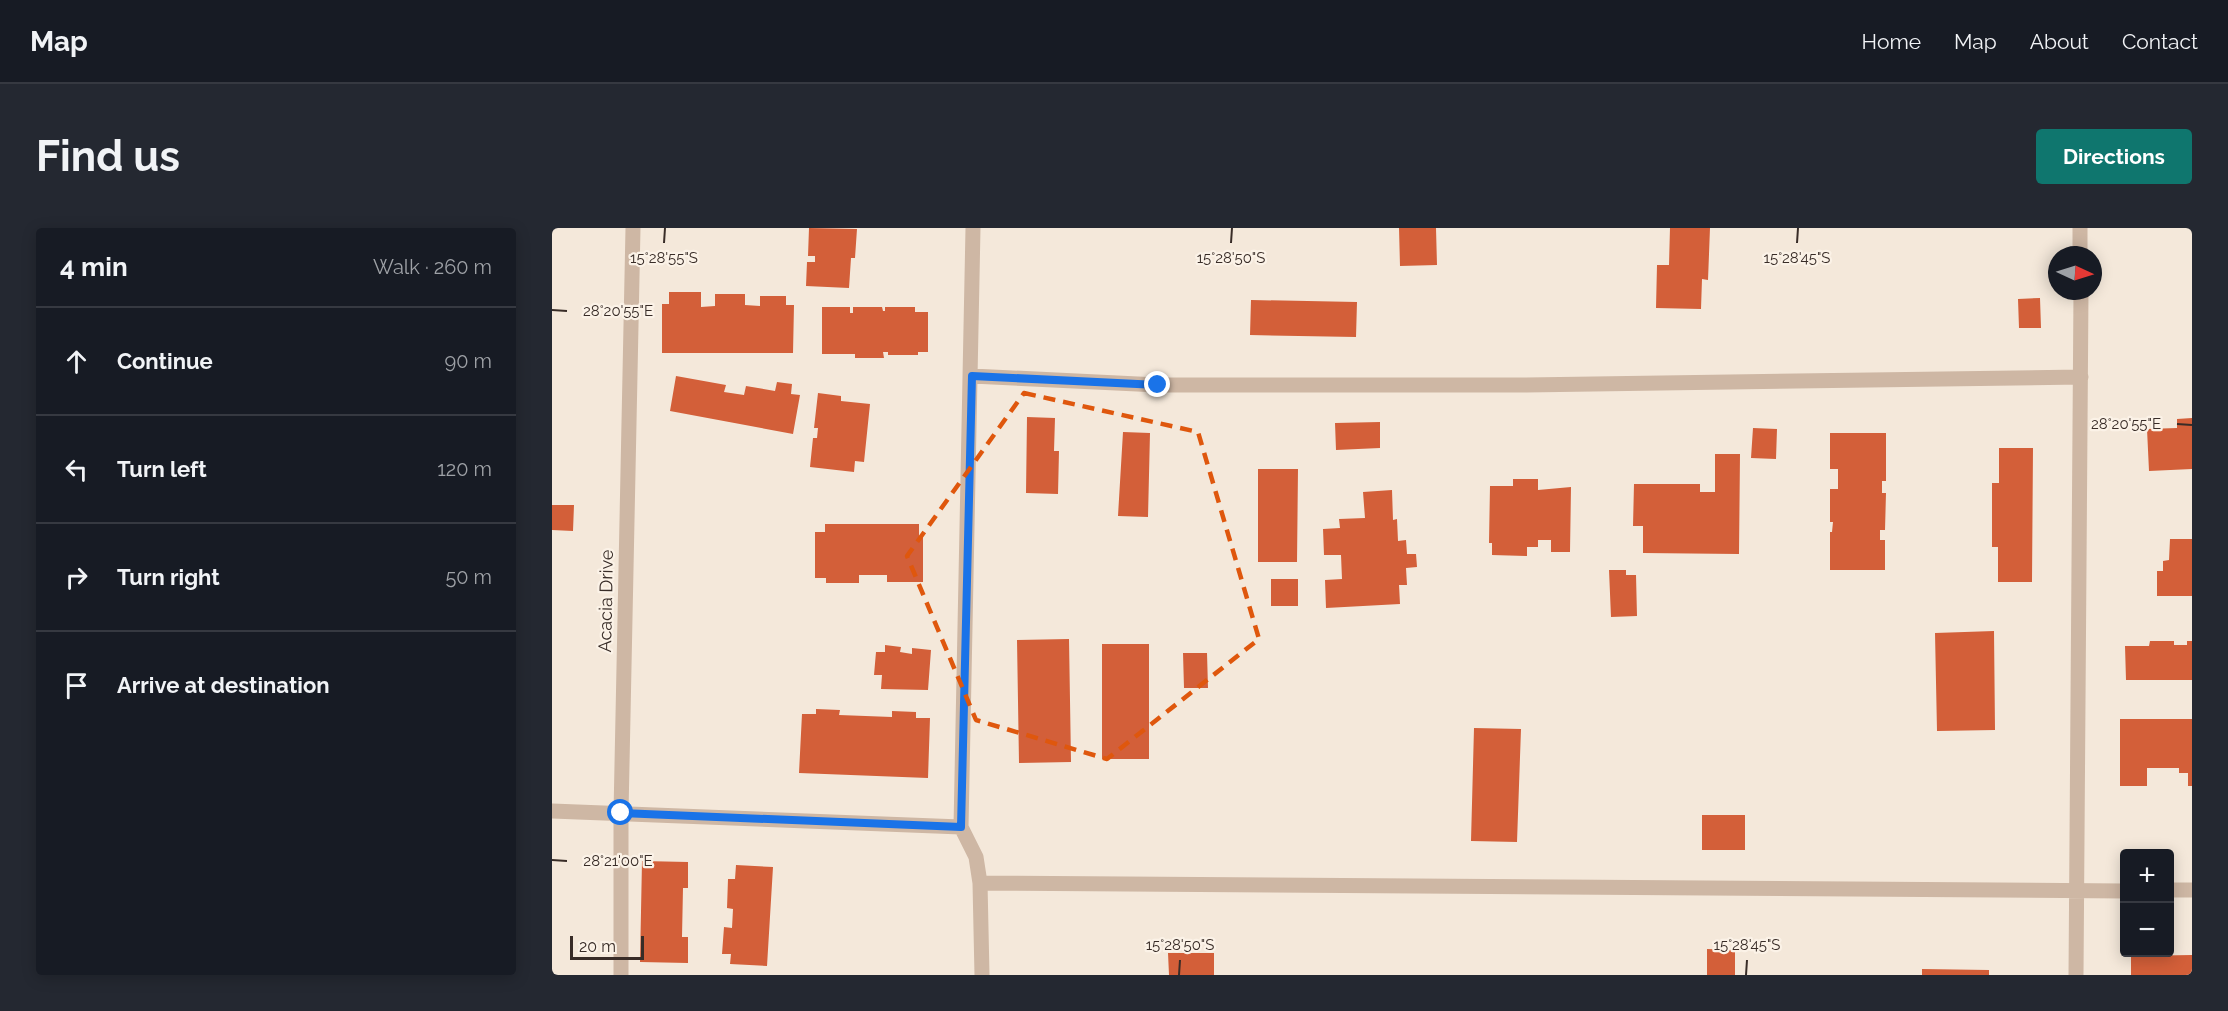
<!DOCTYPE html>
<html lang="en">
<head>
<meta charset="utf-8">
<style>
	:root { --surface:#171b24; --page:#242831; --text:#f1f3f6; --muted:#9ea1a6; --line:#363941; --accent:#0f766e }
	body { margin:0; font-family:Raleway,sans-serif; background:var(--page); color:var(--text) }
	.controls { position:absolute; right:18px; bottom:18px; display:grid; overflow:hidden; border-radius:6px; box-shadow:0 3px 15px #0003 }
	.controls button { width:54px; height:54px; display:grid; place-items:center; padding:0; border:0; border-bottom:2px solid var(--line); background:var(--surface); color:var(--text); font:30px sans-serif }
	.compass { position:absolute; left:1496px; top:18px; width:54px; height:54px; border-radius:50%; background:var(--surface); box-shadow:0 3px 15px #0003; rotate:94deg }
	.scale { position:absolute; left:18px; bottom:15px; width:74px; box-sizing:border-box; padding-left:6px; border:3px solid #382c27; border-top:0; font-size:16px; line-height:21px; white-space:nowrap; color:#382c27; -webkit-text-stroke:4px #fbf2e7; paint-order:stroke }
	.stop { position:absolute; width:18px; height:18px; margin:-14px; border:4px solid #1a73e8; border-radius:50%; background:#fff }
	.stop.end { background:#1a73e8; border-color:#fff; box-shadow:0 2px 6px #0008 }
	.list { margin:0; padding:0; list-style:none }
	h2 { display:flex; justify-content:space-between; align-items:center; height:78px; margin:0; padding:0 24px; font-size:26px }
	h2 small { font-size:20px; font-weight:400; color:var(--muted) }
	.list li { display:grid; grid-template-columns:39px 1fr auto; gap:18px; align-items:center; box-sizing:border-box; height:108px; padding:0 24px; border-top:2px solid var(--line) }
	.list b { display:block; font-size:22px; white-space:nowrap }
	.list em { font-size:20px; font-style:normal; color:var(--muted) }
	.icon { flex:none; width:33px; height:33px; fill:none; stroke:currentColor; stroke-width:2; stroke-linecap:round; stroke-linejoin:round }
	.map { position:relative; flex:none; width:1640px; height:747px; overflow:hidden; border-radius:6px }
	header { display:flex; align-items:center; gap:36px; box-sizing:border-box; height:84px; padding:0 30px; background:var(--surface); border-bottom:2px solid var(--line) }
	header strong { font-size:28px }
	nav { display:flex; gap:33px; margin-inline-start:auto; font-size:21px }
	.intro { display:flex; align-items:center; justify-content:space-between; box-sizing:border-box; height:144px; padding:0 36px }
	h1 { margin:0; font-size:42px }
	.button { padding:15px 27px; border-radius:6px; background:var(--accent); color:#fff; font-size:21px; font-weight:700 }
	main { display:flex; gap:36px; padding:0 36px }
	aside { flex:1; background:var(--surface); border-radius:6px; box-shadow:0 3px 15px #0003 }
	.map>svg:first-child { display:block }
	.building { fill:#d35f39 }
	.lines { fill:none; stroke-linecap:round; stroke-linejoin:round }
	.street { stroke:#ceb7a4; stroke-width:15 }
	.route { stroke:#1a73e8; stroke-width:8 }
	.marked { fill:none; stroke:#df570d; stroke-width:4.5; stroke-dasharray:12 8; stroke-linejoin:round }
	.ticks { fill:none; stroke:#382c27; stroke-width:2 }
	.labels { text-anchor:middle; stroke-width:4.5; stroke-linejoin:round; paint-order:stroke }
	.street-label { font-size:18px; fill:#382c27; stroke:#fbf2e7 }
	.ticks-label { font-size:15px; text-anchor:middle; fill:#382c27; stroke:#fbf2e7; stroke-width:4.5; stroke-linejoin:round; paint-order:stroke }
</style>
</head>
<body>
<header>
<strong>Map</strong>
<nav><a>Home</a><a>Map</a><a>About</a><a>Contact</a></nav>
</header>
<div class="intro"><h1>Find us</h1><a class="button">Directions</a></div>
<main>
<aside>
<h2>4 min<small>Walk · 260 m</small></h2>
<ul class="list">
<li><svg class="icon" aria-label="ahead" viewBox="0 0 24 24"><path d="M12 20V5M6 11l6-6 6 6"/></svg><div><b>Continue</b></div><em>90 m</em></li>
<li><svg class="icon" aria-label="left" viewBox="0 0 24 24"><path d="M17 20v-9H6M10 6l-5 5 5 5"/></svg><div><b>Turn left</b></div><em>120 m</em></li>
<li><svg class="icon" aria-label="right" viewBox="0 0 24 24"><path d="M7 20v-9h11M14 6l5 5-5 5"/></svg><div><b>Turn right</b></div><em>50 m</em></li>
<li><svg class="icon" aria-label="arrive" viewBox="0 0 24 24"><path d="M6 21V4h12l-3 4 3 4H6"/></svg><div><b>Arrive at destination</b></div></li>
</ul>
</aside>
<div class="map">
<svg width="1640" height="747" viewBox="0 0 1640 747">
	<rect width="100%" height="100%" fill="#f4e8da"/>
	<path class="building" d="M257,0L305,1L303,30H299L297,60L254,58L255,34H263V28H256Z
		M847,0H884L885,37L848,38Z
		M1118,0H1158L1156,52L1150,51L1149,81L1104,80L1105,37H1117Z
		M117,64H149V79L163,78V66H193V77L208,78V68H234V77H242L241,125H110V76H117Z
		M1488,70L1489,100H1467L1466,71Z
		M699,72L805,74L804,109L698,107Z
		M270,79H298V85H301V79H330L331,83H333V79H363V84H376V124H366V127H336V124H331L332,130H303V126H270Z
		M124,148L174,157L172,164L192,167L194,158L223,163L225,154L240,156L239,166L248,167L241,206L118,183Z
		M266,165L289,168V173L318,176L312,234L303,233L302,244L258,239L261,210H265L266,200H262Z
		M475,189L503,190L502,223H507L506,266L474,265Z
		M1640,190V241L1597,243L1595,201L1625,200V191Z
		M828,194V220L784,222L783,195Z
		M1201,200L1225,201L1224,231L1199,230Z
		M571,204L598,205L596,289L566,288Z
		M1278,205H1334V253H1330V265H1334L1333,302H1328V312H1333V342H1278V304H1280L1281,294H1278V261H1286V241H1278Z
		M1447,220H1481L1480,354H1446V319H1440V255H1447Z
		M1163,226H1188L1187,326L1091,325V298H1081L1082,256H1148V264H1163Z
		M706,241H746L745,334H706Z
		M961,251H986V262L1019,259L1018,324H999V312H986V319H975V328L940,327V315H937L938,258H961Z
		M840,262L841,292L845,291L846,313L854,312L855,326H864L865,339L854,340L855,357H847L848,376L774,380L773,352L790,351L789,327H772L771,301L788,300L787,291L813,290L811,264Z
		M0,277H22L21,303L0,302Z
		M273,296H367V308L371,309V354H335V347H307V355H274V350H263V304H273Z
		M1618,311H1640V368H1605V343H1611V333L1617,332Z
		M1057,342H1074V347H1084L1085,388L1059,389Z
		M719,351H746V378H719Z
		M1442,403L1443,502L1385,503L1383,405Z
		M517,411L519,534L467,535L465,412Z
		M1598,413H1622V417H1635V413H1640V452H1574L1573,418H1597Z
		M550,416H597V531H550Z
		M333,417L349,419L348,424L360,426V420L379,422L376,462L329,461L330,447H322L324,424H333Z
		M631,425H655L656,460H632Z
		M264,481L288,482L287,487L340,489V483L364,484V490H378L376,550L247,545L250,486H264Z
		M1568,491H1640V558H1636V545H1627V540H1595V558H1568Z
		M922,500L969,501L965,614L919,613Z
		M1150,587H1193V622H1150Z
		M90,633L136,634V660H131L130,709H136V735L88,734Z
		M184,637L221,639L215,738L178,736L179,726H170L172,699L180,700L181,681L175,680L176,651H183Z
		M1155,721L1183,722V747H1155Z
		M616,725H662V747H617Z
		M1640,727V747H1579V728Z
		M1370,741L1437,742V747H1370Z"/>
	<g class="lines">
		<path class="street" d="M421,0L409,599L424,629L428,655L430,747
			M1528,0V27
			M420,148L606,157H974L1529,149
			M0,583L409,599
			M428,655L1572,663
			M1618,662H1640
			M69,747V585L81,0
			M1524,747L1529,63"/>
	</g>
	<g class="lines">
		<path class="route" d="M69,585L409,599L420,148L606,157"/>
	</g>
	<path class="marked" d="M472,165L646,204L707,411L555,531L424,492L355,328Z"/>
	<path class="ticks" d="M112,15L113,0M679,15L680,0M1245,15L1246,0M0,82L15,83M1625,196L1640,197M0,632L15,633M627,747L628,732M1194,747L1195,732"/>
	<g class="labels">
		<g class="street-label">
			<text transform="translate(54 373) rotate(-89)" y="6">Acacia Drive</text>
		</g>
	</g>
	<g class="ticks-label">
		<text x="112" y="35">15°28'55"S</text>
		<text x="679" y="35">15°28'50"S</text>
		<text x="1245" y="35">15°28'45"S</text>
		<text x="66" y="88">28°20'55"E</text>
		<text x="1574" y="201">28°20'55"E</text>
		<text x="66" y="638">28°21'00"E</text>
		<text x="628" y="722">15°28'50"S</text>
		<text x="1195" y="722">15°28'45"S</text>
	</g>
</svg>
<div class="controls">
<button>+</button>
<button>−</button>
</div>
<svg class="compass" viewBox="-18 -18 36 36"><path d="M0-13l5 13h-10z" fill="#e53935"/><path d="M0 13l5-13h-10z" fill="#9ea1a6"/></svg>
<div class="scale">20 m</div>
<div class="stop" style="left:69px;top:585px"></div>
<div class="stop end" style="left:606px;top:157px"></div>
</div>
</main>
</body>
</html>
